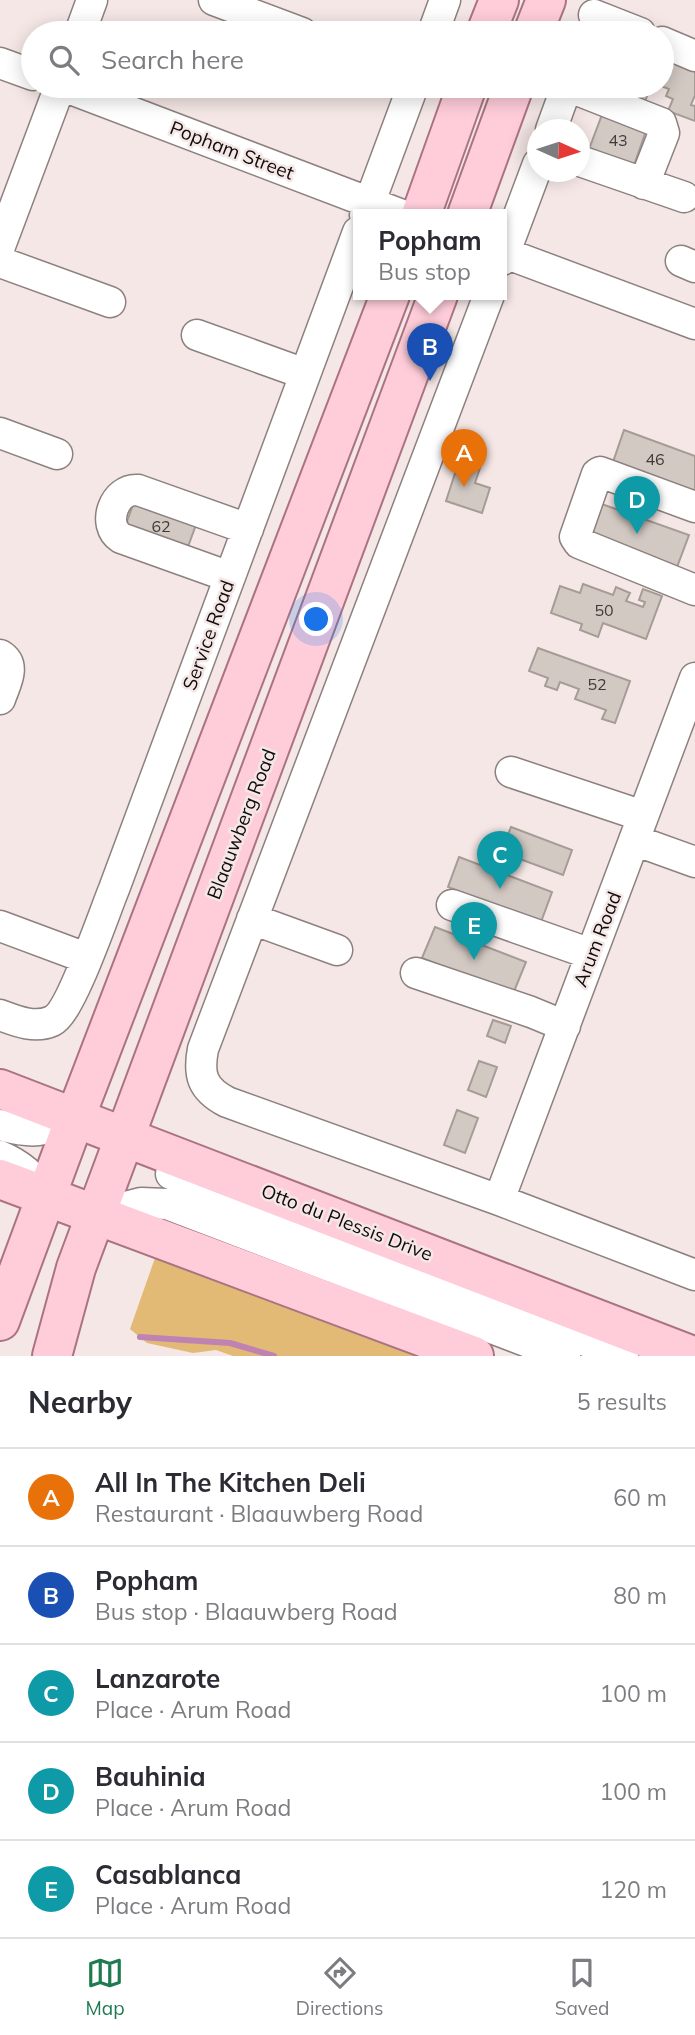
<!DOCTYPE html>
<html lang="en">
<head>
<meta charset="utf-8">
<style>
	:root { --surface:#fff; --page:#f7f7f7; --text:#2b2b33; --muted:#7c7c81; --line:#e1e1e2; --accent:#1e7a50 }
	body { margin:0; font-family:Mulish,sans-serif; background:var(--page); color:var(--text) }
	.compass { position:absolute; left:527px; top:119px; width:63px; height:63px; border-radius:50%; background:var(--surface); box-shadow:0 4px 18px #0003; rotate:93deg }
	.you { position:absolute; left:317px; top:620px; width:24px; height:24px; margin:-18px; border:5px solid #fff; border-radius:50%; background:#1a73e8; box-shadow:0 0 0 10px #1a73e833 }
	.badge { display:grid; place-items:center; width:46px; height:46px; border-radius:50%; background:var(--accent); color:#fff; font-size:23px; font-weight:700 }
	.pin { position:absolute; translate:-50% -58px; filter:drop-shadow(0 2px 4px #0008) }
	.pin::after { content:''; position:absolute; top:37px; width:24px; height:21px; background:inherit; clip-path:polygon(0 0,100% 0,50% 100%) }
	.popup { position:absolute; left:353px; top:209px; width:154px; height:91px; box-sizing:border-box; display:grid; place-content:center; border-radius:0px; background:var(--surface); filter:drop-shadow(0 2px 5px #0005); font-size:23px; white-space:nowrap; color:var(--muted) }
	.popup b { font-size:26px; color:var(--text) }
	.popup::after { content:''; position:absolute; left:50%; top:100%; margin-left:-14px; border:14px solid transparent; border-top-color:var(--surface) }
	.list { margin:0; padding:0; list-style:none }
	h2 { display:flex; justify-content:space-between; align-items:center; height:91px; margin:0; padding:0 28px; font-size:30px }
	h2 small { font-size:23px; font-weight:400; color:var(--muted) }
	.list li { display:grid; grid-template-columns:46px 1fr auto; gap:21px; align-items:center; box-sizing:border-box; height:98px; padding:0 28px; border-top:2px solid var(--line) }
	.list b { display:block; font-size:26px; white-space:nowrap }
	.list p { margin:0; font-size:23px; white-space:nowrap; color:var(--muted) }
	.list em { font-size:23px; font-style:normal; color:var(--muted) }
	.icon { flex:none; width:38px; height:38px; fill:none; stroke:currentColor; stroke-width:2; stroke-linecap:round; stroke-linejoin:round }
	.map { position:relative; flex:none; width:695px; height:1356px; overflow:hidden }
	.search { position:absolute; background:var(--surface); box-shadow:0 4px 18px #0003; left:21px; right:21px; top:21px; height:77px; display:flex; align-items:center; gap:18px; box-sizing:border-box; padding:0 24px; border-radius:38px; color:var(--muted); font-size:26px }
	.sheet { height:581px; background:var(--surface) }
	nav { display:flex; justify-content:space-around; align-items:center; box-sizing:border-box; height:98px; border-top:2px solid var(--line); background:var(--surface); font-size:19px; color:var(--muted) }
	nav a { display:grid; justify-items:center; gap:4px }
	nav .on { color:var(--accent) }
	.map>svg:first-child { display:block }
	.green { fill:#e2ba75 }
	.lines { fill:none; stroke-linecap:round; stroke-linejoin:round }
	.stream { stroke:#c082b2; stroke-width:6 }
	.building { fill:#d3c9c3; stroke:#a69c96; stroke-width:2 }
	.minor-casing { stroke:#8c817f; stroke-width:33 }
	.major-casing { stroke:#ab7382; stroke-width:42 }
	.minor { stroke:#fff; stroke-width:30 }
	.major { stroke:#ffcdda; stroke-width:38 }
	.labels { text-anchor:middle; stroke-width:5; stroke-linejoin:round; paint-order:stroke }
	.number-label { font-size:16px; fill:#3f3a38 }
	.street-label { font-size:19px; fill:#0e0b0a; stroke:#f4e7e5 }
</style>
</head>
<body>
<div class="map">
<svg width="695" height="1356" viewBox="0 0 695 1356">
	<rect width="100%" height="100%" fill="#f4e7e5"/>
	<path class="green" d="M155,1258L421,1356H233L216,1350L193,1353L147,1343L130,1329Z"/>
	<g class="lines">
		<path class="stream" d="M140,1337L230,1343L274,1356"/>
	</g>
	<path class="building" d="M662,53L695,66V95L691,105L695,106V121L668,111L673,99L666,96L669,89L661,86Z
		M614,86H651L644,104L612,91Z
		M603,112L647,128L633,168L588,152Z
		M624,430L695,456V491L613,462Z
		M463,449L484,456L475,483L490,488L482,513L446,501Z
		M135,499L197,522L186,552L124,530Z
		M596,502L689,535L677,567L585,534Z
		M583,584L613,595L616,587L630,593L626,601L643,607L645,602L639,600L643,589L662,596L646,639L603,623L598,637L580,630L582,624L551,613L560,586L580,593Z
		M538,648L630,681L615,723L602,719L606,710L575,699L579,689L560,682L557,690L545,686L548,678L529,671Z
		M511,827L572,850L563,875L501,852Z
		M459,857L552,892L541,922L448,887Z
		M435,927L526,962L513,994L422,958Z
		M493,1020L511,1026L505,1043L487,1036Z
		M479,1061L497,1067L486,1097L468,1090Z
		M457,1110L478,1118L465,1153L444,1145Z"/>
	<g class="lines">
		<g class="minor-casing">
			<path id="minor" d="M214,0L302,33
				M594,15L640,33
				M80,33L92,0
				M433,33L445,0
				M662,42L695,56
				M0,63L33,75
				M63,86L402,215
				M567,86L661,123L664,133L644,184
				M551,130L567,86
				M580,161L684,197
				M365,215L413,86
				M0,246L60,86
				M502,252L695,324
				M502,260L538,164
				M681,261L695,267
				M0,262L110,302
				M489,295L203,1049C198,1075 202,1089 227,1102L499,1200L695,1275
				M197,335L305,374
				M0,433L57,454
				M695,507L600,472L597,474L575,537L579,543L695,590
				M230,577L121,538C101,525 114,488 138,490L248,529
				M0,655C17,665 5,684 0,699
				M511,772L643,816
				M634,840L695,862
				M452,905L591,954
				M252,919L337,950
				M0,926L86,958
				M416,973L531,1012L565,1026
				M0,1015C16,1021 35,1029 52,1021C71,1012 104,913 114,889L358,232
				M0,1125C32,1134 45,1132 75,1118
				M0,1156C19,1164 34,1176 45,1194
				M171,1174L623,1356
				M499,1200L695,678
				M95,1215L141,1203L167,1204L565,1356"/>
		</g>
		<g class="major-casing">
			<path id="major" d="M486,33L499,0
				M533,33L546,0
				M421,215L467,86
				M467,215L514,86
				M0,1089L693,1356
				M0,1179L474,1356
				M0,1321L75,1118L390,295
				M52,1356L76,1268L438,295"/>
		</g>
		<use href="#minor" class="minor"/>
		<use href="#major" class="major"/>
	</g>
	<g class="labels">
		<g class="number-label">
			<text x="618" y="146">43</text>
			<text x="655" y="465">46</text>
			<text x="161" y="532">62</text>
			<text x="604" y="616">50</text>
			<text x="597" y="690">52</text>
		</g>
		<g class="street-label">
			<text transform="translate(232 150) rotate(21)" y="7">Popham Street</text>
			<text transform="translate(208 635) rotate(-70)" y="7">Service Road</text>
			<text transform="translate(241 824) rotate(-69)" y="7">Blaauwberg Road</text>
			<text transform="translate(597 939) rotate(-69)" y="7">Arum Road</text>
			<text transform="translate(347 1222) rotate(21)" y="7">Otto du Plessis Drive</text>
		</g>
	</g>
</svg>
<svg class="compass" viewBox="-18 -18 36 36"><path d="M0-13l5 13h-10z" fill="#e53935"/><path d="M0 13l5-13h-10z" fill="#7c7c81"/></svg>
<div class="you"></div>
<div class="pin badge" style="left:464px;top:487px;background:#e8710a">A</div>
<div class="pin badge" style="left:430px;top:381px;background:#1a4fb4">B</div>
<div class="popup"><b>Popham</b>Bus stop</div>
<div class="pin badge" style="left:500px;top:889px;background:#0f9aa8">C</div>
<div class="pin badge" style="left:637px;top:534px;background:#0f9aa8">D</div>
<div class="pin badge" style="left:474px;top:960px;background:#0f9aa8">E</div>
<div class="search"><svg class="icon" aria-label="search" viewBox="0 0 24 24"><circle cx="10" cy="10" r="6"/><path d="M15 15l6 6"/></svg>Search here</div>
</div>
<section class="sheet">
<h2>Nearby<small>5 results</small></h2>
<ul class="list">
<li><span class="badge" style="background:#e8710a">A</span><div><b>All In The Kitchen Deli</b><p>Restaurant · Blaauwberg Road</p></div><em>60 m</em></li>
<li><span class="badge" style="background:#1a4fb4">B</span><div><b>Popham</b><p>Bus stop · Blaauwberg Road</p></div><em>80 m</em></li>
<li><span class="badge" style="background:#0f9aa8">C</span><div><b>Lanzarote</b><p>Place · Arum Road</p></div><em>100 m</em></li>
<li><span class="badge" style="background:#0f9aa8">D</span><div><b>Bauhinia</b><p>Place · Arum Road</p></div><em>100 m</em></li>
<li><span class="badge" style="background:#0f9aa8">E</span><div><b>Casablanca</b><p>Place · Arum Road</p></div><em>120 m</em></li>
</ul>
</section>
<nav>
<a class="on"><svg class="icon" aria-label="map" viewBox="0 0 24 24"><path d="M3 6l6-2 6 2 6-2v14l-6 2-6-2-6 2zM9 4v14M15 6v14"/></svg>Map</a>
<a><svg class="icon" aria-label="directions" viewBox="0 0 24 24"><path d="M12 3l9 9-9 9-9-9zM9 14v-3h6M13 9l2 2-2 2"/></svg>Directions</a>
<a><svg class="icon" aria-label="saved" viewBox="0 0 24 24"><path d="M7 4h10v16l-5-4-5 4z"/></svg>Saved</a>
</nav>
</body>
</html>
